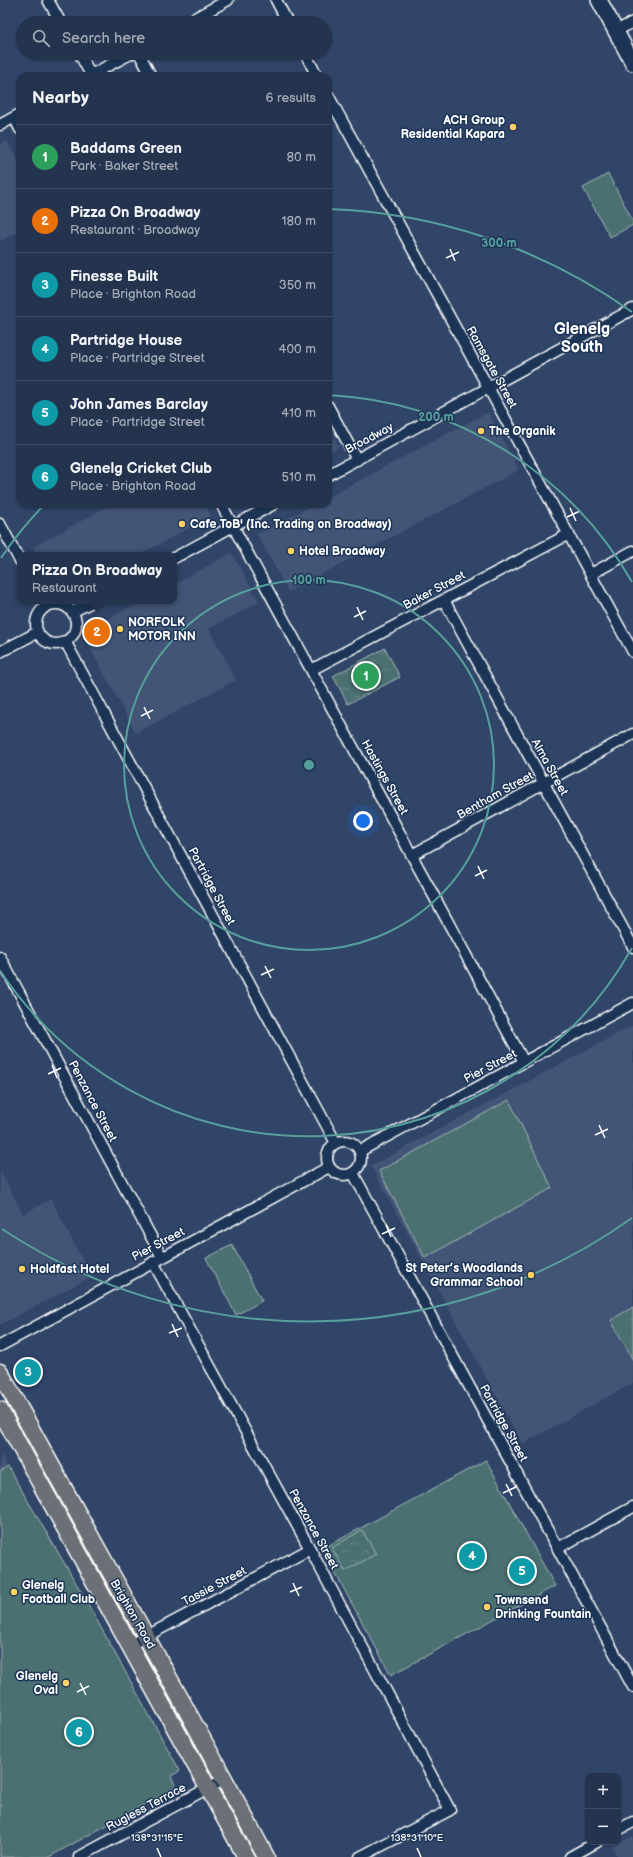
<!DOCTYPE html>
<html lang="en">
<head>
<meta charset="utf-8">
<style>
	:root { --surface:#24344e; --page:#303f58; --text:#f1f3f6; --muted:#a3aab6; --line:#414f66; --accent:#95b2f1 }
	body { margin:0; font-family:"Balsamiq Sans",sans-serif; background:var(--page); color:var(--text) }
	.controls { position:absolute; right:12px; bottom:12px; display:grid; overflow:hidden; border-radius:8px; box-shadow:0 1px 3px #0004 }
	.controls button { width:36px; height:36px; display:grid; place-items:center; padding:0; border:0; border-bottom:1px solid var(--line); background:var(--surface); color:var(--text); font:20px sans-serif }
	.you { position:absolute; left:363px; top:821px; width:14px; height:14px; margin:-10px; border:3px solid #fff; border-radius:50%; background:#1a73e8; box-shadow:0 0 0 6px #1a73e833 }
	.badge { display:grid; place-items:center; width:26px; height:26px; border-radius:50%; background:var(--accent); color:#fff; font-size:13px; font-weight:700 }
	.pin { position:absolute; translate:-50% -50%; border:2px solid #fff; box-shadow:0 1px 4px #0006 }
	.popup { position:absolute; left:17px; top:552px; width:160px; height:52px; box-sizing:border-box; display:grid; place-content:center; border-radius:8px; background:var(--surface); filter:drop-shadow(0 1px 3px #0005); font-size:13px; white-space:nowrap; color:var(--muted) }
	.popup b { font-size:15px; color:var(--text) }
	.popup::after { content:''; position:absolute; left:50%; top:100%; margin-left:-8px; border:8px solid transparent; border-top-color:var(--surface) }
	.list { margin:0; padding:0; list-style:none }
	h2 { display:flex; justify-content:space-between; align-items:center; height:52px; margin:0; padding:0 16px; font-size:17px }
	h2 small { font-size:13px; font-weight:400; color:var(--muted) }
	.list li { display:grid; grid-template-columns:26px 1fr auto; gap:12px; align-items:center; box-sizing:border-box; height:64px; padding:0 16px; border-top:1px solid var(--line) }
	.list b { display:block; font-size:15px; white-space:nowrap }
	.list p { margin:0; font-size:13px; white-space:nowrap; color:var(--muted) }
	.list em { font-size:13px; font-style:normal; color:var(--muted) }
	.icon { flex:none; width:22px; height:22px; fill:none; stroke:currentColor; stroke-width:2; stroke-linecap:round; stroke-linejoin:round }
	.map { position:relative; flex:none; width:633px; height:1857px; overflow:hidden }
	.search { position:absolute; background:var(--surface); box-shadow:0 1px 3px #0004; left:16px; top:16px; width:316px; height:44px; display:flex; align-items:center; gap:10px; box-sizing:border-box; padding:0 14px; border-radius:22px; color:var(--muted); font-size:15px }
	.panel { position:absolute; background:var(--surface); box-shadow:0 1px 3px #0004; left:16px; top:72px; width:316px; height:436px; border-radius:12px }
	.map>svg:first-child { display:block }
	.built { fill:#425477 }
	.green { fill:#4c6f71; stroke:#a6b7b8 }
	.park { fill:url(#park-crowns); stroke:#a6b7b8 }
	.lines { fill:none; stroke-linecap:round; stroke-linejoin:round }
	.street-casing { stroke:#fff; stroke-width:13 }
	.secondary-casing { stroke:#fff; stroke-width:18 }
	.primary-casing { stroke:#fff; stroke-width:19 }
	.street { stroke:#1d3557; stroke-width:10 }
	.secondary { stroke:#1d3557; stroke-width:15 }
	.primary { stroke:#6b6f75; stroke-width:16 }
	.ticks { fill:none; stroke:#fff; stroke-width:1.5 }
	.ring { fill:none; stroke:#579f9a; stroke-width:2 }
	.poi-dot { fill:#ffd166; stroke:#1d3557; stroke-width:1.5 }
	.labels { text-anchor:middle; stroke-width:3; stroke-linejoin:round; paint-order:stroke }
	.poi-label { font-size:12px; font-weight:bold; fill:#fff; stroke:#1d3557; text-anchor:start }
	.street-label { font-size:12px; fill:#fff; stroke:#1d3557 }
	.district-label { font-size:16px; font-weight:bold; fill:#fff; stroke:#1d3557 }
	.ticks-label { font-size:10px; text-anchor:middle; fill:#fff; stroke:#1d3557; stroke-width:3; stroke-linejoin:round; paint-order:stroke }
	.centre { fill:#579f9a; stroke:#1d3557; stroke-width:2 }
	.ring-label { font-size:12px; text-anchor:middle; font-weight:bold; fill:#579f9a; stroke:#1d3557; stroke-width:3; stroke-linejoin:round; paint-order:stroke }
</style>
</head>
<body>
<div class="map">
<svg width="633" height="1857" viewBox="0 0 633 1857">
	<defs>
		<pattern id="park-crowns" width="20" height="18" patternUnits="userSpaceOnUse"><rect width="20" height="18" fill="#4c6f71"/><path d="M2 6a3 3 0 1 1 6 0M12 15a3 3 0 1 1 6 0" fill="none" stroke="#678586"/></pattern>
	</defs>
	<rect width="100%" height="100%" fill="#304568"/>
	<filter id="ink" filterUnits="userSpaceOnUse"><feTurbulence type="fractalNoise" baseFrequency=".025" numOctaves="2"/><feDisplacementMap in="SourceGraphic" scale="8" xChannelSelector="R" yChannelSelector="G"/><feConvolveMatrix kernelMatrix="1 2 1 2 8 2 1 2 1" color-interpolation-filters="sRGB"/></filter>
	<g filter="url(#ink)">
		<path class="built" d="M7,141L20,164V231L0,241V144Z
			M488,412L519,470L288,592L257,534L315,504H328V497Z
			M328,427L339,447L328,453Z
			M112,504H205L211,516L139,555H38L33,547Z
			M232,553L259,602L209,629L236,680L136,733L82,633L141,601H174V584Z
			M633,1025V1383L522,1444L371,1166Z
			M0,1170L23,1214L51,1199L91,1277L0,1325Z
			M0,1453L8,1467L0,1472Z
			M633,1836V1857H618L612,1847Z"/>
		<path class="green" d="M608,174L633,221V225L610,237L583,188Z
			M509,1100L552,1188L425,1258L379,1171Z
			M232,1245L262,1301L236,1315L206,1258Z
			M633,1307V1360L611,1320Z
			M486,1460L555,1586L391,1675L322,1549Z
			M8,1467L83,1595L180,1771L171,1776L176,1787L49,1857H0V1472Z"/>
		<path class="park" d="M385,648L400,677L348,704L333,676Z
			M362,1530L376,1554L345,1571L332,1548Z"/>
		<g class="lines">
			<g class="street-casing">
				<path id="street" d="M48,0L61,23
					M276,0L288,23
					M186,23L228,0
					M616,31L633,22
					M79,53L91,75
					M139,53L151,76
					M305,53L317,76
					M89,76L132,53
					M328,95L633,652
					M14,117L20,129
					M0,125L20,114
					M328,406L357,460
					M328,475L633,309
					M221,504L524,1062
					M0,524L20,561
					M174,558L274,504
					M591,574L633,551
					M444,600L633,947
					M36 624a20 20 0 1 1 40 0a20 20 0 1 1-40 0Z
					M72,612L94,601
					M65,641L336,1143
					M0,652L38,632
					M311,670L569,534
					M412,855L633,734
					M0,957L162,1257
					M327 1158a17 17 0 1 1 34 0a17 17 0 1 1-34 0Z
					M360,1151L633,1003
					M353,1173L633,1687
					M153,1262L310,1549L450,1810L360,1857
					M0,1346L329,1167
					M558,1548L633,1507
					M130,1645L310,1549
					M618,1830L633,1822
					M79,1857L225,1779
					M570,1857L597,1842"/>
			</g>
			<g class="secondary-casing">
				<path id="secondary" d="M599,0L633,63"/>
			</g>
			<g class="primary-casing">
				<path id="primary" d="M0,1372C88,1534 180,1694 266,1857
					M0,1410L246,1857"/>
			</g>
			<use href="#street" class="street"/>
			<use href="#secondary" class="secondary"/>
			<use href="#primary" class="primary"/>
		</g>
	</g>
	<path class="ticks" d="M450,249L455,261M446,258L459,252M570,508L576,521M567,517L580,511M357,607L363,620M354,617L366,611M144,707L150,719M141,716L153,710M478,866L484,879M475,876L487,870M265,966L271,978M261,975L274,969M52,1065L57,1078M48,1074L61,1068M599,1125L605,1138M595,1135L608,1129M386,1225L391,1237M382,1234L395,1228M172,1324L178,1337M169,1333L182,1328M506,1484L512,1496M503,1493L516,1487M293,1583L299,1596M290,1592L302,1587M80,1683L86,1695M77,1692L89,1686M157,1848L161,1857M417,1848L421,1857"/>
	<g class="ring">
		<circle cx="309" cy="765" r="185"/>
		<path d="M632 948A371 371 0 0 1 1 972M1 558A371 371 0 0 1 44 505M328 395A371 371 0 0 1 632 582"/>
		<path d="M632 1218A556 556 0 0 1 2 1229M328 209A556 556 0 0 1 632 312"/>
	</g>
	<g class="poi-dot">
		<circle cx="513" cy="127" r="4"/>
		<circle cx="481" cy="431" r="4"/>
		<circle cx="182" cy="524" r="4"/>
		<circle cx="291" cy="551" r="4"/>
		<circle cx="120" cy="629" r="4"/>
		<circle cx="22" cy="1269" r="4"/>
		<circle cx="531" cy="1275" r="4"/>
		<circle cx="14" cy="1592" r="4"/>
		<circle cx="487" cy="1607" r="4"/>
		<circle cx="66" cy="1683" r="4"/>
	</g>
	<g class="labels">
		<g class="poi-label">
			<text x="505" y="124" text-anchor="end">ACH Group<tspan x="505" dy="14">Residential Kapara</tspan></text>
			<text x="489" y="435">The Organik</text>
			<text x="190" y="528">Cafe ToB' (Inc. Trading on Broadway)</text>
			<text x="299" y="555">Hotel Broadway</text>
			<text x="128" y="626">NORFOLK<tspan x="128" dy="14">MOTOR INN</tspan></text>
			<text x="523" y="1272" text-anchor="end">St Peter’s Woodlands<tspan x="523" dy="14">Grammar School</tspan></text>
			<text x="30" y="1273">Holdfast Hotel</text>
			<text x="22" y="1589">Glenelg<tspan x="22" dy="14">Football Club</tspan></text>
			<text x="495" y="1604">Townsend<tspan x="495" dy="14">Drinking Fountain</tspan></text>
			<text x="58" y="1680" text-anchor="end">Glenelg<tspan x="58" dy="14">Oval</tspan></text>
		</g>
		<g class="street-label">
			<text transform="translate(492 367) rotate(61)" y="4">Ramsgate Street</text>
			<text transform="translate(369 438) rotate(-28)" y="4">Broadway</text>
			<text transform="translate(434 590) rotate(-28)" y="4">Baker Street</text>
			<text transform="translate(550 767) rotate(61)" y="4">Alma Street</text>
			<text transform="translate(385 777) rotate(61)" y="4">Hastings Street</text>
			<text transform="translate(495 795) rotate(-29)" y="4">Bentham Street</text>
			<text transform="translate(212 886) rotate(62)" y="4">Partridge Street</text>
			<text transform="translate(490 1066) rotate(-28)" y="4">Pier Street</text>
			<text transform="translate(93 1101) rotate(62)" y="4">Penzance Street</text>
			<text transform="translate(158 1244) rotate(-28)" y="4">Pier Street</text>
			<text transform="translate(504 1423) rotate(61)" y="4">Partridge Street</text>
			<text transform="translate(314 1529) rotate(61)" y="4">Penzance Street</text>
			<text transform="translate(214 1586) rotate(-28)" y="4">Tassie Street</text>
			<text transform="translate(133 1614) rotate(60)" y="4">Brighton Road</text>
			<text transform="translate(146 1807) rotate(-28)" y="4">Rugless Terrace</text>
		</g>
		<g class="district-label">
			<text x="582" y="334">Glenelg<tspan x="582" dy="18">South</tspan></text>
		</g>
	</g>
	<g class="ticks-label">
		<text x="157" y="1841">138°31'15"E</text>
		<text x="417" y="1841">138°31'10"E</text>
	</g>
	<circle cx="309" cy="765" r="6" class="centre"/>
	<g class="ring-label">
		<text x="499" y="247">300 m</text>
		<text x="436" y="421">200 m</text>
		<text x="309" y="584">100 m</text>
	</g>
</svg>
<div class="controls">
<button>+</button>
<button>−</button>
</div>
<div class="you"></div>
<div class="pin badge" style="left:366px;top:676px;background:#2e9e5b">1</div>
<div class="pin badge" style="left:97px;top:632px;background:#e8710a">2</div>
<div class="popup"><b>Pizza On Broadway</b>Restaurant</div>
<div class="pin badge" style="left:28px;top:1372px;background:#0f9aa8">3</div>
<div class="pin badge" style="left:472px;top:1556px;background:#0f9aa8">4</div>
<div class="pin badge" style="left:522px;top:1571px;background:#0f9aa8">5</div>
<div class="pin badge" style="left:79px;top:1732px;background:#0f9aa8">6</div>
<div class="search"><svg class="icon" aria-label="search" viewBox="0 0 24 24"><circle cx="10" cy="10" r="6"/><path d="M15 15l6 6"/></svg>Search here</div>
<section class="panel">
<h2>Nearby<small>6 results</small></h2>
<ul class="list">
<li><span class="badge" style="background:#2e9e5b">1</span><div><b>Baddams Green</b><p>Park · Baker Street</p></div><em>80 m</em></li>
<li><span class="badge" style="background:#e8710a">2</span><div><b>Pizza On Broadway</b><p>Restaurant · Broadway</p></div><em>180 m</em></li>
<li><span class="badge" style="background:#0f9aa8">3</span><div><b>Finesse Built</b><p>Place · Brighton Road</p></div><em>350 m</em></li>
<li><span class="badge" style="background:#0f9aa8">4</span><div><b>Partridge House</b><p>Place · Partridge Street</p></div><em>400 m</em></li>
<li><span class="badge" style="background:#0f9aa8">5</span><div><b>John James Barclay</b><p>Place · Partridge Street</p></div><em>410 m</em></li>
<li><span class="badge" style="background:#0f9aa8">6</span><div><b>Glenelg Cricket Club</b><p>Place · Brighton Road</p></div><em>510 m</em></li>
</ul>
</section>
</div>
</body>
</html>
